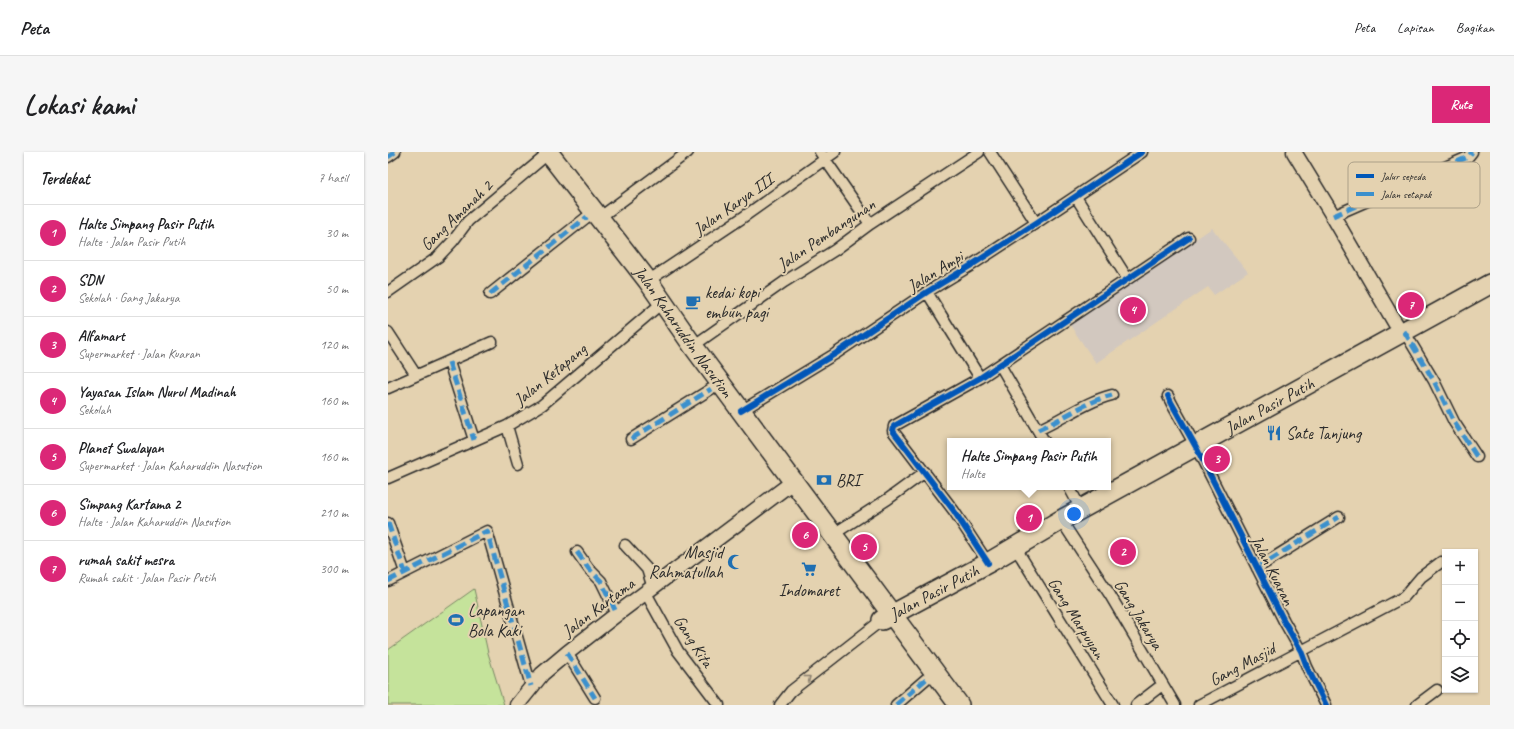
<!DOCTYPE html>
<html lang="id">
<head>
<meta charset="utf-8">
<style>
	:root { --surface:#fff; --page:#f6f6f6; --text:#202124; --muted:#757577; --line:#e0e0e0; --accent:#db2777 }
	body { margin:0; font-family:Caveat,sans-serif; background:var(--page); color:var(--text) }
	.controls { position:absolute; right:12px; bottom:12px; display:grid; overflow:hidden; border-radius:0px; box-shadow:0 1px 3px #0004 }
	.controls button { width:36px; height:36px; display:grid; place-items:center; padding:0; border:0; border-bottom:1px solid var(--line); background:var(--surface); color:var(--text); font:20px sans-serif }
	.you { position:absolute; left:686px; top:362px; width:14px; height:14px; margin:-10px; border:3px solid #fff; border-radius:50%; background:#1a73e8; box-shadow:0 0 0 6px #1a73e833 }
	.badge { display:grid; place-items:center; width:26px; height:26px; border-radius:50%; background:var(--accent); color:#fff; font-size:13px; font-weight:700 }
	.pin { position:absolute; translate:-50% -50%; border:2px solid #fff; box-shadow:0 1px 4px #0006 }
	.popup { position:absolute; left:559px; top:286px; width:164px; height:52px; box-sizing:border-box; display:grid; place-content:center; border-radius:0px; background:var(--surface); filter:drop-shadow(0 1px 3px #0005); font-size:13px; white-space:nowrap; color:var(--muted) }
	.popup b { font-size:15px; color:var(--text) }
	.popup::after { content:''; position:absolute; left:50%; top:100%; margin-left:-8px; border:8px solid transparent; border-top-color:var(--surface) }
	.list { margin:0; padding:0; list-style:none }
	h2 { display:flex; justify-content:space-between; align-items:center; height:52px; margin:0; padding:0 16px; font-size:17px }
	h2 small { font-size:13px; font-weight:400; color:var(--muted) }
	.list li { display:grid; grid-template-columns:26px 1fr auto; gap:12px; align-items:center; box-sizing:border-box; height:56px; padding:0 16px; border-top:1px solid var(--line) }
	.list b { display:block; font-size:15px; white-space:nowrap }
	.list p { margin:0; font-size:13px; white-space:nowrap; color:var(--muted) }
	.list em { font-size:13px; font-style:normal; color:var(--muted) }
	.icon { flex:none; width:22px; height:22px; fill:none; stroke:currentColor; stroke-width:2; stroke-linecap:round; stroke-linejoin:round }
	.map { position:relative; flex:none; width:1102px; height:553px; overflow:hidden; border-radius:0px }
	header { display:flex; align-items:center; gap:24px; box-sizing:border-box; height:56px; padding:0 20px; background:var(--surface); border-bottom:1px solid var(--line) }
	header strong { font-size:19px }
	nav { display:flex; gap:22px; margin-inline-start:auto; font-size:14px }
	.intro { display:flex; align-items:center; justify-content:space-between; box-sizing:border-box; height:96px; padding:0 24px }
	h1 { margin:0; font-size:28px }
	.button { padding:10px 18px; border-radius:0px; background:var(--accent); color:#fff; font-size:14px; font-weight:700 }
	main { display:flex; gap:24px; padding:0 24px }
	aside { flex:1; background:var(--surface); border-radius:0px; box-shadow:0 1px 3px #0004 }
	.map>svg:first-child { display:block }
	.built { fill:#d2c8bf }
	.green { fill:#c5e39b; stroke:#788763 }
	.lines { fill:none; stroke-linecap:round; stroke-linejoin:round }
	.street-casing { stroke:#2b2b2b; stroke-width:13 }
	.secondary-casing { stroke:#2b2b2b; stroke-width:17 }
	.highway-casing { stroke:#2b2b2b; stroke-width:22 }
	.street { stroke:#e4d2b0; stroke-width:10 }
	.secondary { stroke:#e4d2b0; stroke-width:14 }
	.highway { stroke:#e4d2b0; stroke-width:19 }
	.quiet { stroke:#3b90cd; stroke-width:5; stroke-dasharray:10 5; stroke-linecap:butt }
	.cycleway-casing { stroke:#e4d2b0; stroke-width:8 }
	.cycleway { stroke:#0057b8; stroke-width:6 }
	.oneway { stroke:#887e6e }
	.labels { text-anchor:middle; stroke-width:4; stroke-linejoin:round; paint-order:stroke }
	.street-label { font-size:17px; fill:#2b2b2b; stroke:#e4d2b0 }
	.poi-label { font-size:17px; fill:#2b2b2b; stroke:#e4d2b0; text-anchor:start }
	.key { fill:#e4d2b0; stroke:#aca088; stroke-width:1 }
	.key-label { font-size:11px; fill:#2b2b2b }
</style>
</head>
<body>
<header>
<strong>Peta</strong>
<nav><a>Peta</a><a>Lapisan</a><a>Bagikan</a></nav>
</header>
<div class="intro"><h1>Lokasi kami</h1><a class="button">Rute</a></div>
<main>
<aside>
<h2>Terdekat<small>7 hasil</small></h2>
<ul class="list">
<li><span class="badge">1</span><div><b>Halte Simpang Pasir Putih</b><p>Halte · Jalan Pasir Putih</p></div><em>30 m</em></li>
<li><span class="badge">2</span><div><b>SDN</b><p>Sekolah · Gang Jakarya</p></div><em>50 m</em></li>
<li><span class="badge">3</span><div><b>Alfamart</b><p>Supermarket · Jalan Kuaran</p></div><em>120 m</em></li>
<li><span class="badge">4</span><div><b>Yayasan Islam Nurul Madinah</b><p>Sekolah</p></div><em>160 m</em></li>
<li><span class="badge">5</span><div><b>Planet Swalayan</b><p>Supermarket · Jalan Kaharuddin Nasution</p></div><em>160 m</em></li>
<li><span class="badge">6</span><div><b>Simpang Kartama 2</b><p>Halte · Jalan Kaharuddin Nasution</p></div><em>210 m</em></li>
<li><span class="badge">7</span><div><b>rumah sakit mesra</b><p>Rumah sakit · Jalan Pasir Putih</p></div><em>300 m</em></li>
</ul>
</aside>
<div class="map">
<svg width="1102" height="553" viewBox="0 0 1102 553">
	<rect width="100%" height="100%" fill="#e4d2b0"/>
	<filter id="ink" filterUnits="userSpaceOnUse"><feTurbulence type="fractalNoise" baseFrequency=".025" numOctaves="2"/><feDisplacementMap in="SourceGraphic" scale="8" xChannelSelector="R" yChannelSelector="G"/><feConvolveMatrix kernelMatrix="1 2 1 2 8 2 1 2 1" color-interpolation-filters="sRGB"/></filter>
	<g filter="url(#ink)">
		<path class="built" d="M824,76L860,120L826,143L820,135L708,211L682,173Z"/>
		<path class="green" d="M86,437L100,501L116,553H0V498Z"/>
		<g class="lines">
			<g class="street-casing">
				<path id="street" d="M432,0L482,72
					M602,0L648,71
					M0,5L7,0
					M688,45L739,126
					M945,64L1080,5L1084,0
					M211,66L300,0
					M260,129L354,66L447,0
					M0,140L50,105L65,89L80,69L155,6
					M539,140L592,226
					M102,142L199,65
					M1016,179L1046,229L1066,270L1089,305
					M0,180L28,223
					M305,194L396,130L447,98L482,72L591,0
					M61,210L86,288
					M612,213L656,289
					M0,236L104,190
					M780,244L784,252L808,295L896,469L913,499L919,515L938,553
					M353,259L447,202L539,140L582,114L648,71L754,0
					M119,274L130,312
					M650,278C675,267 697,250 724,243
					M243,287L323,237
					M0,326L119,274L154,253L268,156
					M681,335L693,357
					M673,368L722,443L787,553
					M0,371L17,420
					M444,383L500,347L537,320
					M237,393L259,417L265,436
					M627,395L725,553
					M189,400L201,417L213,429L229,462
					M600,411L566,359L505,279L506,274L592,226L801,86
					M869,416L951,365
					M0,429L99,379L143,534
					M258,441L290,499L331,553
					M179,501L207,546
					M392,553L403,539L494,468
					M508,553L538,527
					M748,553L774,533
					M811,553L1016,445L1033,425L1053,410
					M1029,553L1049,538"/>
			</g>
			<g class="secondary-casing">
				<path id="secondary" d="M906,0L945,64L1013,181
					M129,553L154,522L179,501L229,462L398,335"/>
			</g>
			<g class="highway-casing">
				<g id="highway">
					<path id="s1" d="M160,0L260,129L305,194L571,553"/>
					<path id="s2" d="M494,468L600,411L673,368L1102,132"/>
				</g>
			</g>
			<use href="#street" class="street"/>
			<use href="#secondary" class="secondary"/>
			<use href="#highway" class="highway"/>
			<path class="quiet" d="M0,5L7,0
				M945,64L1080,5L1084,0
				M102,142L199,65
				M1016,179L1046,229L1066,270L1089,305
				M61,210L86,288
				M650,278C675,267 697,250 724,243
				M243,287L323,237
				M0,371L17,420
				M189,400L201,417L213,429L229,462
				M869,416L951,365
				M0,429L99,379L143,534
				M179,501L207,546
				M508,553L538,527"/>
			<g class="cycleway-casing">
				<path id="cycleway" d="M780,244L784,252L808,295L896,469L913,499L919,515L938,553
					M353,259L447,202L539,140L582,114L648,71L754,0
					M600,411L566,359L505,279L506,274L592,226L801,86"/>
			</g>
			<use href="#cycleway" class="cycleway"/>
		</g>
		<defs><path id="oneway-chevron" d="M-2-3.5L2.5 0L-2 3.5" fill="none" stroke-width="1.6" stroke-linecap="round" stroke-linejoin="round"/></defs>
		<use class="oneway" href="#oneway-chevron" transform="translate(420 526) rotate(-38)"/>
	</g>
	<defs>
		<g id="cafe-bare" transform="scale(1.2)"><path d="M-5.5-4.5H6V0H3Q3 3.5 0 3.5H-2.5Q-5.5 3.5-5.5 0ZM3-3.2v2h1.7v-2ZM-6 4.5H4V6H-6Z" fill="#1f6fb2" stroke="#e4d2b0" stroke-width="2.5" paint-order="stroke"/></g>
		<g id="restaurant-bare" transform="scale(1.2)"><path d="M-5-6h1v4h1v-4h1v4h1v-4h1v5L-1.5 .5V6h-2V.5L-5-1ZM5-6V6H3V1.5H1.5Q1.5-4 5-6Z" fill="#1f6fb2" stroke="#e4d2b0" stroke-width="2.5" paint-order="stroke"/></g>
		<g id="bank-bare" transform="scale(1.2)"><path d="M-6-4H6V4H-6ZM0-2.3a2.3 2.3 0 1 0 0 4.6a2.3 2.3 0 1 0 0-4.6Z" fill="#1f6fb2" stroke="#e4d2b0" stroke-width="2.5" paint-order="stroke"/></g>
		<g id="mosque-bare" transform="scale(1.2)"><path d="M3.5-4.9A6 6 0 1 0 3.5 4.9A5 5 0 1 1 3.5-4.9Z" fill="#1f6fb2" stroke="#e4d2b0" stroke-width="2.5" paint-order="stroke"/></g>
		<g id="supermarket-bare" transform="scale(1.2)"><path d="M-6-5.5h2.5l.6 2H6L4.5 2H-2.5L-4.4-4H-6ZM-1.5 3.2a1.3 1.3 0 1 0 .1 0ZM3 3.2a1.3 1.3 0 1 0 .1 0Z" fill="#1f6fb2" stroke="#e4d2b0" stroke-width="2.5" paint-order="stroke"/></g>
		<g id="stadium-bare" transform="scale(1.2)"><path d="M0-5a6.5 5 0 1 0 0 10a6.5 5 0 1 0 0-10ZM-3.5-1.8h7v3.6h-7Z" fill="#1f6fb2" stroke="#e4d2b0" stroke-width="2.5" paint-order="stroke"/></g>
	</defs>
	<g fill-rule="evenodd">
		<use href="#cafe-bare" x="305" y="150"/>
		<use href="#restaurant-bare" x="886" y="281"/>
		<use href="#bank-bare" x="436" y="328"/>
		<use href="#mosque-bare" x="347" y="410"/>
		<use href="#supermarket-bare" x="421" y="417"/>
		<use href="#stadium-bare" x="68" y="468"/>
	</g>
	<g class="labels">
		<g class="street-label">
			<text transform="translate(345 52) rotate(-35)" y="6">Jalan Karya III</text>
			<text transform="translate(68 63) rotate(-44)" y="6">Gang Amanah 2</text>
			<text transform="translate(438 82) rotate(-34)" y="6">Jalan Pembangunan</text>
			<text transform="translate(547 119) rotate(-32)" y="6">Jalan Ampi</text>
			<text dy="6" stroke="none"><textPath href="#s1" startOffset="225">Jalan Kaharuddin Nasution</textPath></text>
			<text transform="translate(162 222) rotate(-39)" y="6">Jalan Ketapang</text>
			<text dy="6" stroke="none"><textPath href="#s2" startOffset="443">Jalan Pasir Putih</textPath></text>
			<text transform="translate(885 418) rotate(63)" y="6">Jalan Kuaran</text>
			<text dy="6" stroke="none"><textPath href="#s2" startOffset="59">Jalan Pasir Putih</textPath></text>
			<text transform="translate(210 455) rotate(-37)" y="6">Jalan Kartama</text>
			<text transform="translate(751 462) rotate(59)" y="6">Gang Jakarya</text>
			<text transform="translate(689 466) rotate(58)" y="6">Gang Marpuyan</text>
			<text transform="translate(306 489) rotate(57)" y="6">Gang Kita</text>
			<text transform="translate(854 512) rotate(-28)" y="6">Gang Masjid</text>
		</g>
		<g class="poi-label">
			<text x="317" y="146">kedai kopi<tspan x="317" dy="20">embun pagi</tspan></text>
			<text x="898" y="287">Sate Tanjung</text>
			<text x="448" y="334">BRI</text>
			<text x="335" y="406" text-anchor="end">Masjid<tspan x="335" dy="20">Rahmatullah</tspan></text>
			<text x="421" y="444" text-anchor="middle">Indomaret</text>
			<text x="80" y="464">Lapangan<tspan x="80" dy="20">Bola Kaki</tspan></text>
		</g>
	</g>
	<rect x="960" y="10" width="132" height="46" rx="6" class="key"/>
	<rect x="968" y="22" width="18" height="4" fill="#0057b8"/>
	<rect x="968" y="40" width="18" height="4" fill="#3b90cd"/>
	<g class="key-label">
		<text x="993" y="28">Jalur sepeda</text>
		<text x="993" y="46">Jalan setapak</text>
	</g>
</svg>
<div class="controls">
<button>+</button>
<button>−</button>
<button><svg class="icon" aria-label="locate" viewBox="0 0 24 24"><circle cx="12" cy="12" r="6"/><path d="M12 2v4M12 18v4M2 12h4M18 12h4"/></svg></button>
<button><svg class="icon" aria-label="layers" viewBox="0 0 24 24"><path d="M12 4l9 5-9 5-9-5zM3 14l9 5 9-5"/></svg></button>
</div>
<div class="you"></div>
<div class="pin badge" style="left:641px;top:366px">1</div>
<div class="popup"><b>Halte Simpang Pasir Putih</b>Halte</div>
<div class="pin badge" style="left:735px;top:400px">2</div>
<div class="pin badge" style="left:829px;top:307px">3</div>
<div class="pin badge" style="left:745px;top:158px">4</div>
<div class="pin badge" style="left:476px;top:395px">5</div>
<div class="pin badge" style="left:417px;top:383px">6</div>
<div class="pin badge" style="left:1023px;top:153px">7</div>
</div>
</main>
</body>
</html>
